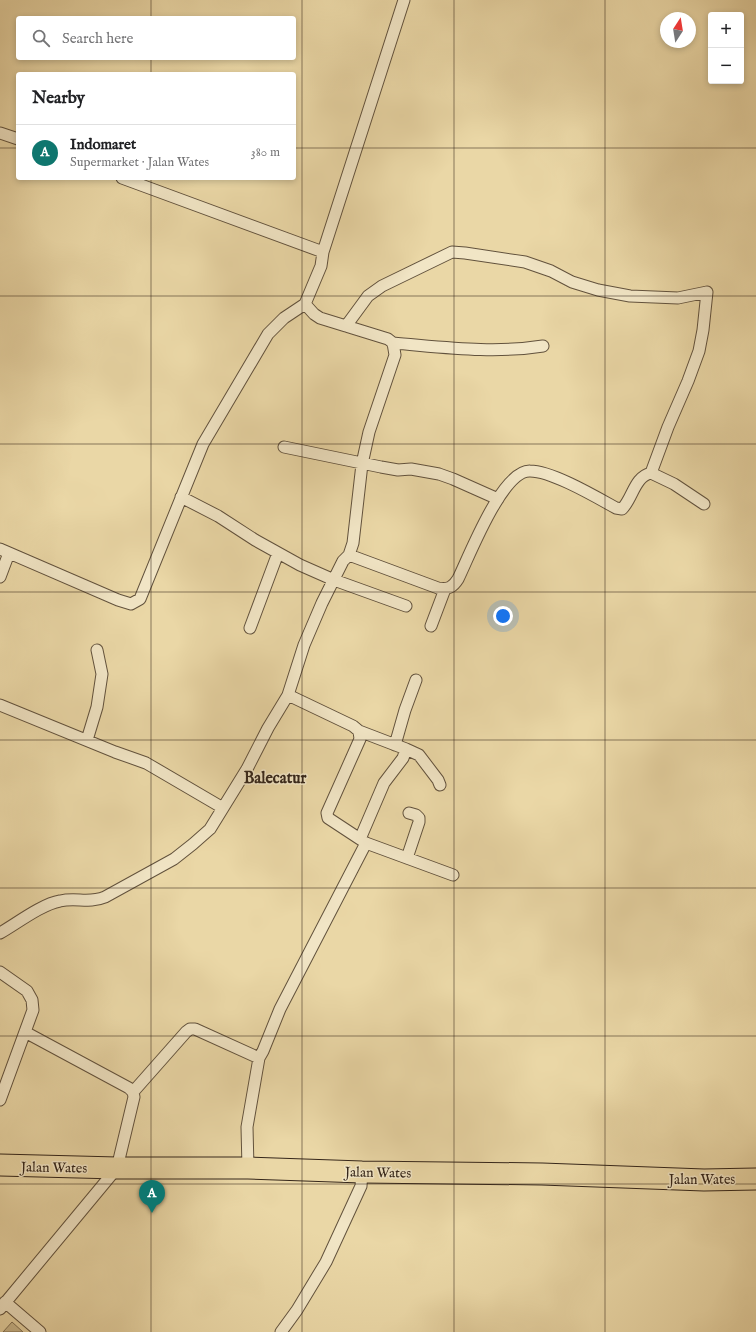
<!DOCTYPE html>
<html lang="en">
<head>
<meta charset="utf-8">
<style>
	:root { --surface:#fff; --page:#f2f2f2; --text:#202124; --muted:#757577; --line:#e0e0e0; --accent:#0f766e }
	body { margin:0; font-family:"IM FELL English",serif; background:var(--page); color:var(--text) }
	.controls { position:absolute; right:12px; top:12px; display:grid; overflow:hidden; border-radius:4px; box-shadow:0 2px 6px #0003 }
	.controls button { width:36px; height:36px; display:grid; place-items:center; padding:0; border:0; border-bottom:1px solid var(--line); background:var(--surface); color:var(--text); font:20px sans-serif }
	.compass { position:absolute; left:660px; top:12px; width:36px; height:36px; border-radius:50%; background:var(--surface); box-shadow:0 2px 6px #0003; rotate:12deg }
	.you { position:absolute; left:503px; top:616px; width:14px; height:14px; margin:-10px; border:3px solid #fff; border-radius:50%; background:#1a73e8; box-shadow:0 0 0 6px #1a73e833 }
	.badge { display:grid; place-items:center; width:26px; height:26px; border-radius:50%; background:var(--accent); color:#fff; font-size:13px; font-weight:700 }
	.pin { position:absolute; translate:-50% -33px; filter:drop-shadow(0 1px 2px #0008) }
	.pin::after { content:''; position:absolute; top:21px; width:14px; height:12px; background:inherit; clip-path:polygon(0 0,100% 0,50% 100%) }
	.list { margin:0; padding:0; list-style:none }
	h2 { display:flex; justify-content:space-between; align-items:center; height:52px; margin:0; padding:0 16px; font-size:17px }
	h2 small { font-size:13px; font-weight:400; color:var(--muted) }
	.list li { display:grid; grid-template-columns:26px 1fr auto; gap:12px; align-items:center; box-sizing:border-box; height:56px; padding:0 16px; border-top:1px solid var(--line) }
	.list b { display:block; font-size:15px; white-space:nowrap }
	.list p { margin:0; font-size:13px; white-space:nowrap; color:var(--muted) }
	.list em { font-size:13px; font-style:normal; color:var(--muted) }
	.icon { flex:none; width:22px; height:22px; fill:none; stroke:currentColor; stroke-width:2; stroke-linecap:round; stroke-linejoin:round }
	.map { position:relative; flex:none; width:756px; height:1332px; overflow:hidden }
	.search { position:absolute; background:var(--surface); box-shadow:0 2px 6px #0003; left:16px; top:16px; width:280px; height:44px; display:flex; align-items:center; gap:10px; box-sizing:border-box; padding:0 14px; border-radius:4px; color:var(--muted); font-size:15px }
	.panel { position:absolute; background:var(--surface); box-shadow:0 2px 6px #0003; left:16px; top:72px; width:280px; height:108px; border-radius:4px }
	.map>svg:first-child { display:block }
	.green { fill:#cbb98e; stroke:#807054 }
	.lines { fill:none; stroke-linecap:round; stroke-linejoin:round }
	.street-casing { stroke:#62523d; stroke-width:13 }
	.highway-casing { stroke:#35261a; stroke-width:23 }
	.street { stroke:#f1e5c5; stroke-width:11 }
	.highway { stroke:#ead7a6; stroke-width:21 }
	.grid { fill:none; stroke:#35261a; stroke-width:1; stroke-opacity:0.55 }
	.labels { text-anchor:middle; stroke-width:3; stroke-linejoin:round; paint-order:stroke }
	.street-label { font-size:14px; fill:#35261a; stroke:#f1e5c5 }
	.quarter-label { font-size:16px; font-weight:bold; fill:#35261a; stroke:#f1e5c5 }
</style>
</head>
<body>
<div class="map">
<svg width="756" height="1332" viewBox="0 0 756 1332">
	<rect width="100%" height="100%" fill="#ead7a6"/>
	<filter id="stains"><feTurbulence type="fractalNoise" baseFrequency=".005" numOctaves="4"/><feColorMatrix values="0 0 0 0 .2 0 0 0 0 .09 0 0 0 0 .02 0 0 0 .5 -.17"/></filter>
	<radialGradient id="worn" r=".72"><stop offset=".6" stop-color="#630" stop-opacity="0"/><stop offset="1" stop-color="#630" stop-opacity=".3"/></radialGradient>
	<path class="green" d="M12,1322L23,1332H3Z"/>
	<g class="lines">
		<g class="street-casing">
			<path id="street" d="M0,133L18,139
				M323,252L404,0
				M346,326L368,296L382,286L452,252L465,253L525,262L551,271L572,282L598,290L630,296L678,298L707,292L703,330L699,351L688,381L668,427L651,473C634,477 633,498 622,509L616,508C596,497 552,471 530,471C502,470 469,557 458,579C453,587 448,590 438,588L349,555
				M393,343C443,347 493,354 543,346
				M284,447L381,467L398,470L411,469L439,474L453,479L498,499
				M651,473L674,484L704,504
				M181,497L218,516L255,540L300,565L334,580L406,606
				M0,549L118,600L131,604L140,599L203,444L268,334L284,318L305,304L321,266L323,252L122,178
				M0,577L9,553
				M431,626L445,589
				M250,628L278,553
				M288,695L353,726L359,731L360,739L327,813L328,818L366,843L453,875
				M0,705L115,752L146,763L223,808
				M359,731L406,749L403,758L384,783L360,839
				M87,740L97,707L102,674L97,650
				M395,745L405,710L416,680
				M406,749L419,755L438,780L440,785
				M407,858L419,822V818L416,815L409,813
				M0,933C16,924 42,904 60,901C77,897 88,904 105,897L174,859L193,844L210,829L247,769L268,728L288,695L304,645L322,603L343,561L349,555L353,543L362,464L369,432L395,355L393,343L388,339L320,318L314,314L305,304
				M0,972L27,991L32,1000L33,1010L0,1100
				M133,1092L186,1032L190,1029H195L259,1058
				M248,1168L247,1127L259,1058L263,1051L280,1009L366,843
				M5,1302L40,1332
				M0,1309L117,1168L134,1097L133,1092L129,1088L25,1032
				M281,1332L297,1310L326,1262L361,1186L362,1172"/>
		</g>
		<g class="highway-casing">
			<path id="highway" d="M0,1165L117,1168H248L362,1172L542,1174L704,1180L756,1179"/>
		</g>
		<use href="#street" class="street"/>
		<use href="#highway" class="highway"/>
	</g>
	<path class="grid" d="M151,0V18M302,0V1332M454,0V1332M605,0V1332M151,58V74M0,148H18M294,148H756M151,178V1332M0,296H756M0,444H756M0,592H756M0,740H756M0,888H756M0,1036H756M0,1184H756"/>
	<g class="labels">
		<g class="street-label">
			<text transform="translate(54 1167) rotate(1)" y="5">Jalan Wates</text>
			<text transform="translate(378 1172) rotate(1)" y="5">Jalan Wates</text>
			<text x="702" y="1184">Jalan Wates</text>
		</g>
		<g class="quarter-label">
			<text x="275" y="783">Balecatur</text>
		</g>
	</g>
	<rect width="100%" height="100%" filter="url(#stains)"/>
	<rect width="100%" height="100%" fill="url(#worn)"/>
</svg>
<div class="controls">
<button>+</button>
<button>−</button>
</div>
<svg class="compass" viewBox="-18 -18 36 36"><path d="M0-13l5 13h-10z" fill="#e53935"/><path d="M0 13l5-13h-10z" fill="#757577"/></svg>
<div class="you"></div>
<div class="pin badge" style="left:152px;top:1213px">A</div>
<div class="search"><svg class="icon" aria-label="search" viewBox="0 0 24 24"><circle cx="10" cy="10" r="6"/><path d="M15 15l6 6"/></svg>Search here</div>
<section class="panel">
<h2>Nearby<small></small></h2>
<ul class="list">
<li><span class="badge">A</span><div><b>Indomaret</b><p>Supermarket · Jalan Wates</p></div><em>380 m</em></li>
</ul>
</section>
</div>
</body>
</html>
